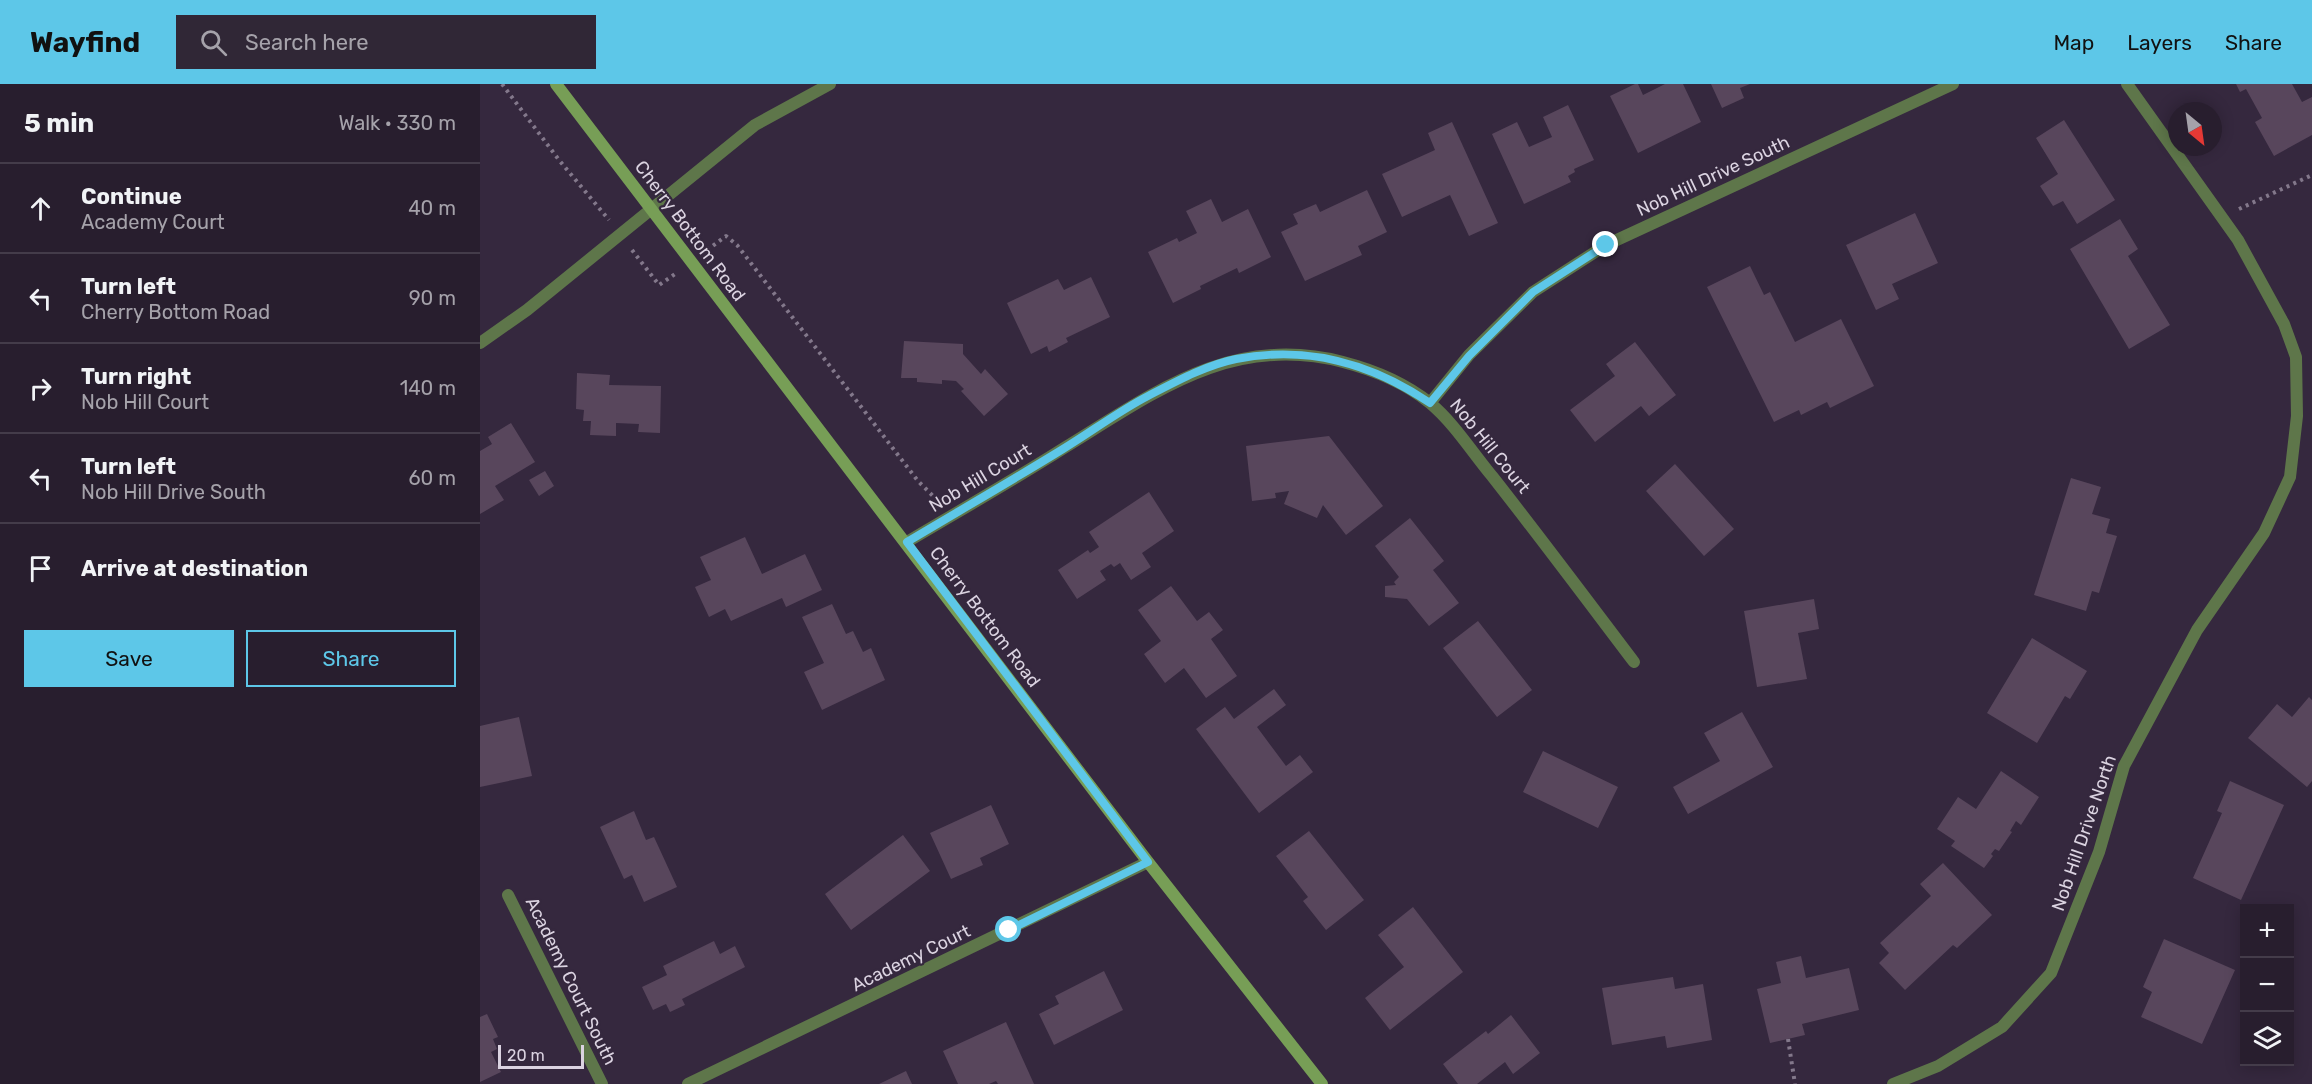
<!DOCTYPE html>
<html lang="en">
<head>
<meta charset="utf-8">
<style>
	:root { --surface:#281e2e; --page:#302736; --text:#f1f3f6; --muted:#a5a2aa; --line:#443c4a; --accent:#5dc7e8 }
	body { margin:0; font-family:Rubik,sans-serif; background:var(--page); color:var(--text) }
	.controls { position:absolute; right:18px; bottom:18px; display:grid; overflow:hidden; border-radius:0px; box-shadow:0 3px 15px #0003 }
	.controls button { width:54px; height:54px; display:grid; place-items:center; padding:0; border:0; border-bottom:2px solid var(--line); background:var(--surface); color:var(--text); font:30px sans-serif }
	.compass { position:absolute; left:1688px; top:18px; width:54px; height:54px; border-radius:50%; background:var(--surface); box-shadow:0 3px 15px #0003; rotate:151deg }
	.scale { position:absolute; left:18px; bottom:15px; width:86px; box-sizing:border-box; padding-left:6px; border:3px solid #dbd3e1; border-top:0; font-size:16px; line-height:21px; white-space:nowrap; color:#dbd3e1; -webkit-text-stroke:4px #35283e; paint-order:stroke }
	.stop { position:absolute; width:18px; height:18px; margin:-14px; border:4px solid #5dc7e8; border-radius:50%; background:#fff }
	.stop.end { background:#5dc7e8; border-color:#fff; box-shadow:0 2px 6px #0008 }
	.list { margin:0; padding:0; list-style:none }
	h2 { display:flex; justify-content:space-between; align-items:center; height:78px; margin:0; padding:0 24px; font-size:26px }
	h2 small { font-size:20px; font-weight:400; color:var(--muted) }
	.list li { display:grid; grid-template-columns:39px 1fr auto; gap:18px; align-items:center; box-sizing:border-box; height:90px; padding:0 24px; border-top:2px solid var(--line) }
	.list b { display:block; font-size:22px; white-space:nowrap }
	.list p { margin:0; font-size:20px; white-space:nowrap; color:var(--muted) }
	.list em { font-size:20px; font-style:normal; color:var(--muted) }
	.actions { display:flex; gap:12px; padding:18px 24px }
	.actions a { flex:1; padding:14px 0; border:2px solid var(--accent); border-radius:0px; text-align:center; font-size:21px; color:var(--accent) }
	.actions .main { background:var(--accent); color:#111 }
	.icon { flex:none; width:33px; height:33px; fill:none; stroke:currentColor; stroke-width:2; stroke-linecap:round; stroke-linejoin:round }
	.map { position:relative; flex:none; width:1832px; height:1000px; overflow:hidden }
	header { display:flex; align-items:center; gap:36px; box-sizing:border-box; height:84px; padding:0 30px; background:var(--accent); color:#111 }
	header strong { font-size:28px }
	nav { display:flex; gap:33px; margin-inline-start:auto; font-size:21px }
	.search { width:420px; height:54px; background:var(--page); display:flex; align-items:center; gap:15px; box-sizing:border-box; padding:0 21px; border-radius:0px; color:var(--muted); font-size:22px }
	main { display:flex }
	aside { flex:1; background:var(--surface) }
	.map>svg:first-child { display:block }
	.building { fill:#58465c }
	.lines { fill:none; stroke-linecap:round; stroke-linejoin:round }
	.path { stroke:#83788b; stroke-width:4; stroke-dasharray:3 4.5; stroke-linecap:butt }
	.street { stroke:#5e764a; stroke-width:12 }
	.secondary { stroke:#779e56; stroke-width:12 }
	.route { stroke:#5dc7e8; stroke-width:8 }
	.labels { text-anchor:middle; stroke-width:4.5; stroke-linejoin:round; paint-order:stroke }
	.street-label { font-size:18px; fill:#dbd3e1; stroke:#35283e }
</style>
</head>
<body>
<header>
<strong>Wayfind</strong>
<div class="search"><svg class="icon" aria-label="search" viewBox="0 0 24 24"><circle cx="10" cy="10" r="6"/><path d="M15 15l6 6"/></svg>Search here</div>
<nav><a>Map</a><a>Layers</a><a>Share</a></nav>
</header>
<main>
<aside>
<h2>5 min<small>Walk · 330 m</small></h2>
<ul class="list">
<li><svg class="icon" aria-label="ahead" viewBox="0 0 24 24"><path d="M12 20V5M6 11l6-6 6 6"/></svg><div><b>Continue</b><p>Academy Court</p></div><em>40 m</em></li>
<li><svg class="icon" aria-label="left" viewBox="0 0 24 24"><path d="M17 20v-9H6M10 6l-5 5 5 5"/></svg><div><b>Turn left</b><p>Cherry Bottom Road</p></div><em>90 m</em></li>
<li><svg class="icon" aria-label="right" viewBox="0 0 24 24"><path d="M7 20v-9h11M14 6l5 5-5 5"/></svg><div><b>Turn right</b><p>Nob Hill Court</p></div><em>140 m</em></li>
<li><svg class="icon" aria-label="left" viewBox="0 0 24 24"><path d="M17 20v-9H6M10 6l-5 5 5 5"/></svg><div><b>Turn left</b><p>Nob Hill Drive South</p></div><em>60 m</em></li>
<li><svg class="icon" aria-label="arrive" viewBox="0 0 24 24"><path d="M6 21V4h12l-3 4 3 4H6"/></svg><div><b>Arrive at destination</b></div></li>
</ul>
<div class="actions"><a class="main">Save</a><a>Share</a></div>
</aside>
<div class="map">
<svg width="1832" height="1000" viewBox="0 0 1832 1000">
	<rect width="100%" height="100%" fill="#35283e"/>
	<path class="building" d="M1155,0H1158L1163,11L1185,0H1203L1221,38L1158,69L1130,12Z
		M1231,0H1270L1260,4L1264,14L1242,24Z
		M1756,0H1812L1822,18L1832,13V51L1794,72L1775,38L1782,34L1766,5L1760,8Z
		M1088,21L1114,76L1094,85L1095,88L1088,92L1091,98L1044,120L1012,50L1037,38L1049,63L1072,53L1063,33Z
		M1584,36L1635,116L1597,140L1583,117L1573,122L1560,102L1578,90L1556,54Z
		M972,38L1018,139L989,152L970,111L922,133L902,90L955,66L948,49Z
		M887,106L907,148L878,162L882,171L825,197L801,148L818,140L813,130L836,120L840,128Z
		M731,115L742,138L768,125L791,173L759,189L757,184L720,202L721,205L693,219L668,168L697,154L699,158L717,149L706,127Z
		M1435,129L1458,179L1412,200L1419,215L1396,226L1366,161Z
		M1640,135L1658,165L1648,172L1690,241L1649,265L1590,165Z
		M1270,182L1284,211L1290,208L1315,258L1361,235L1394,302L1350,324L1347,318L1321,331L1319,326L1294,338L1227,203Z
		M611,193L630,233L586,254L588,258L569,268L567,262L551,270L527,219L578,195L584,206Z
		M424,257L483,260V270L501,290L505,285L528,310L504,332L481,307L484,305L476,297L462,296V300L437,298V294H421Z
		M1155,258L1196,311L1169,332L1161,322L1115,358L1090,326L1135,292L1126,280Z
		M97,289L130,291L129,301L181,302L180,349L158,348L159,340L136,339V352L110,351L111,337H103L104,326L96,325Z
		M31,339L55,378L15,402L24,416L0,430V367L12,360L8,353Z
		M849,352L903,422L866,451L843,421L837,434L804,420L809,407L795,409L796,414L772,417L766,362Z
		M1195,380L1254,445L1224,472L1166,407Z
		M65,387L74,402L59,412L49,396Z
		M1591,394L1621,403L1612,430L1630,435L1626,449L1637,452L1619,509L1612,507L1606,527L1554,511Z
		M669,408L694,447L662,469L671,483L651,496L640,479L634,483L631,480L620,487L626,496L597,515L578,486L608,466L610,469L619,463L609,448Z
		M930,434L964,477L953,486L979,519L949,542L927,515L905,513V502L916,501L914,498L919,493L895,462Z
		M265,453L282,490L325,470L342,506L306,523L302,514L251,537L245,525L229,533L215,503L231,496L220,473Z
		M691,502L717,537L729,528L743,546L731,555L757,592L726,614L704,584L685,599L664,570L681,557L658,526Z
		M1334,515L1339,545L1318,549L1327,595L1277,603L1264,527Z
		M352,520L366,550L373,547L383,568L391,564L405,596L342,626L324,588L344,579L322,533Z
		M998,537L1052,606L1017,633L963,564Z
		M1552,554L1607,587L1590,615L1585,612L1557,659L1507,629Z
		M794,605L806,621L777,643L806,682L820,671L833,688L779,729L716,645L745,623L754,635Z
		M1829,613L1832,616V697L1827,703L1768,654L1797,620L1812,633Z
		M1262,628L1293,683L1208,730L1193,703L1240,677L1224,649Z
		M39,633L52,692L0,703V642Z
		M1063,667L1138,703L1118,744L1043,708Z
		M1521,687L1559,713L1541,741L1536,737L1530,747L1532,748L1519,767L1515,765L1511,770L1513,772L1504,784L1471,762L1475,757L1457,745L1478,713L1496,725Z
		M1750,697L1804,721L1761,816L1713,794L1742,729L1737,727Z
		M511,721L529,760L500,774L503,781L471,795L450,749Z
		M154,727L166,756L174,753L197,803L164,818L152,791L144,795L120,743Z
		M829,747L884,816L846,846L823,817L828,813L796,772Z
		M423,751L450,787L371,846L345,810Z
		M1463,779L1512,831L1477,864L1473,861L1425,906L1399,879L1409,869L1400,859L1451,812L1440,800Z
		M933,823L983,888L910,946L885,914L924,883L898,851Z
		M1684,855L1755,886L1722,960L1661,933L1672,908L1663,903Z
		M234,857L240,870L255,862L265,883L202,915L205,921L190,928L186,920L173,926L162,903L187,891L183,882Z
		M1321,872L1326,894L1369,884L1379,926L1322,940L1325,951L1290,959L1277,905L1301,899L1296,878Z
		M624,887L643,926L574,961L559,930L579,920L575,912Z
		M1193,893L1195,905L1223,900L1232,956L1187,964L1185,952L1132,961L1122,904Z
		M7,930L18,953L13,955L17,965L11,968L21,988L0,998V933Z
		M1031,931L1060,969L1033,990L1025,978L997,1000H978L963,980L1006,947L1008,950Z
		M526,938L554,1000H518L516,997L509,1000H478L463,967Z
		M426,987L432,1000H399Z"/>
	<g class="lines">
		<path class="path" d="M22,0L79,76L129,136
			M1759,125L1832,91
			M152,166L179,201L195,190
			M227,166L246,152L257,161L438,397L455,414
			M1308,955L1315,1000"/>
		<path class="street" d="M0,259L47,226L275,41L350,0
			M950,319L989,271L1053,208L1126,161L1473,0
			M427,458C479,427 532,397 584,364C674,309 751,249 863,278C894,286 925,299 950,319C974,339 992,368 1012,392C1060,453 1107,516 1154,578
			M28,811L122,1000
			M208,1000L668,778
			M1413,1000L1458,982L1522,943L1571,889L1619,768L1644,682L1717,546L1784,449L1810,393L1817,332L1816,273L1804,240L1758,156L1647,0"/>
		<path class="secondary" d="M76,0L668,778L842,1000"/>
	</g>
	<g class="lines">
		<path class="route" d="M529,846L668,778L427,458C479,427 531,397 583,365C611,348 639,327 668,312C695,298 726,281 756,275C828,261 891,279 950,319L989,272L1053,208L1126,161"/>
	</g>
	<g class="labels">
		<g class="street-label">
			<text transform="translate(1233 92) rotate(-25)" y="6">Nob Hill Drive South</text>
			<text transform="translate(210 147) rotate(53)" y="6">Cherry Bottom Road</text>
			<text transform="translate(1010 362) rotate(51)" y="6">Nob Hill Court</text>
			<text transform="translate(500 394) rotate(-31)" y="6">Nob Hill Court</text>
			<text transform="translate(505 533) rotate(53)" y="6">Cherry Bottom Road</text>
			<text transform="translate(1604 749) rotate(-71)" y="6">Nob Hill Drive North</text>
			<text transform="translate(431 874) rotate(-26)" y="6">Academy Court</text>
			<text transform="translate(91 897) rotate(64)" y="6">Academy Court South</text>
		</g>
	</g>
</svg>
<div class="controls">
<button>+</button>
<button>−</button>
<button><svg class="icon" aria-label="layers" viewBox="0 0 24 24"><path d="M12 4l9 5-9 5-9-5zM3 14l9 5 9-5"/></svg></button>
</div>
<svg class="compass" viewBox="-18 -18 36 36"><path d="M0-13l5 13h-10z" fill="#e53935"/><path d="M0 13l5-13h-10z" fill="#a5a2aa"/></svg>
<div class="scale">20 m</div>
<div class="stop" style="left:529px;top:846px"></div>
<div class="stop end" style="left:1126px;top:161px"></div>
</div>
</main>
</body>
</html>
